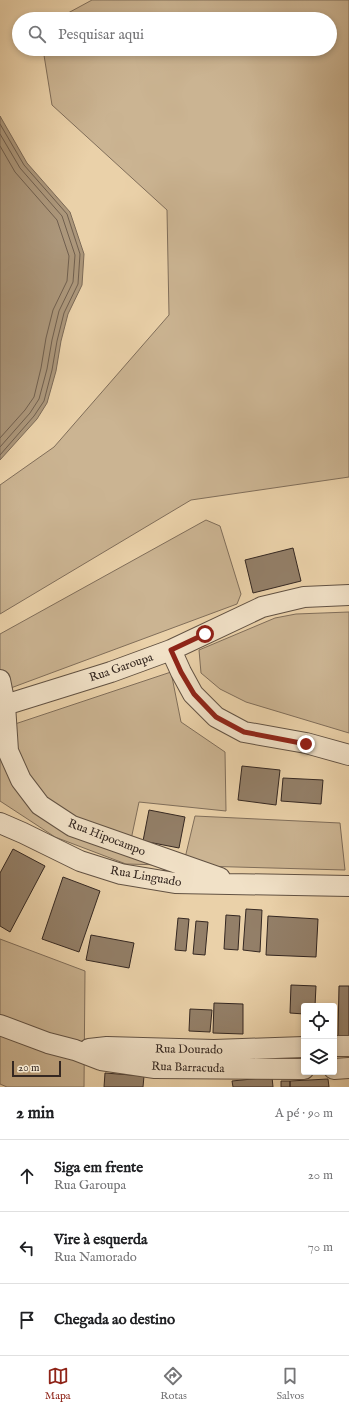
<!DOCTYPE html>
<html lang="pt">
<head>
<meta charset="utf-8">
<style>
	:root { --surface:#fff; --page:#f2f2f2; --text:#202124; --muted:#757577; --line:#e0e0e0; --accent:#8f2418 }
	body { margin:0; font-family:"IM FELL English",serif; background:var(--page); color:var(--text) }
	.controls { position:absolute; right:12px; bottom:12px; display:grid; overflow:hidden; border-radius:4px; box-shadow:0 2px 6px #0003 }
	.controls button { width:36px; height:36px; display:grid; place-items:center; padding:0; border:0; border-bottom:1px solid var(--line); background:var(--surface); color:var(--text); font:20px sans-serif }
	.scale { position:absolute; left:12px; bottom:10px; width:49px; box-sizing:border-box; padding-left:4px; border:2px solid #342721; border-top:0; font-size:11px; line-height:14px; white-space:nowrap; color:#342721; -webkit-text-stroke:3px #f1e1c7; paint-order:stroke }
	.stop { position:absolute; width:12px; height:12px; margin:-9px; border:3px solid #8f2418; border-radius:50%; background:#fff }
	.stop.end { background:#8f2418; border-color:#fff; box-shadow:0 1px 4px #0008 }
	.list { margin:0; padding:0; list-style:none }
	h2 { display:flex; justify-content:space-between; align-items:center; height:52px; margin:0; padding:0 16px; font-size:17px }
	h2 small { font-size:13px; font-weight:400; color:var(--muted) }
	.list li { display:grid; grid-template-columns:26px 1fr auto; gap:12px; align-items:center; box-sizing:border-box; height:72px; padding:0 16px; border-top:1px solid var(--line) }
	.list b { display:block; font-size:15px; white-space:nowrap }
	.list p { margin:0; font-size:13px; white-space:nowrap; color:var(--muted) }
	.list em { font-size:13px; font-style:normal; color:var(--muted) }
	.icon { flex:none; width:22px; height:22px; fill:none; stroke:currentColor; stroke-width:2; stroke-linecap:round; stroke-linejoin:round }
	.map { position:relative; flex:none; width:349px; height:1087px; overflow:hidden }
	.search { position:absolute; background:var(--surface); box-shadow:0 2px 6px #0003; left:12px; right:12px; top:12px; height:44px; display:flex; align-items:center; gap:10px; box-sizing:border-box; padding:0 14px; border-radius:22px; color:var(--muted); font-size:15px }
	.sheet { height:268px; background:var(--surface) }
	nav { display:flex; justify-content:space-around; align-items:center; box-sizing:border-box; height:56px; border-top:1px solid var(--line); background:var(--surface); font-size:11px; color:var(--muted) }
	nav a { display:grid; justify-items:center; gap:2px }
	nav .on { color:var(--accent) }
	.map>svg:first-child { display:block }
	.green { fill:#cbb492; stroke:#806e5a }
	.water { fill:#ac977b; stroke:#7c6a57 }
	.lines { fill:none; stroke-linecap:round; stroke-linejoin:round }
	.shore { stroke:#705f4e; stroke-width:1 }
	.building { fill:#937f68; stroke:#342721 }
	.street-casing { stroke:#625243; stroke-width:22 }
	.street { stroke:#f1e1c7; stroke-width:20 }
	.route { stroke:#8f2418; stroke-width:5 }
	.labels { text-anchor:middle; stroke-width:3; stroke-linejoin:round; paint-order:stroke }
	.street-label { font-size:12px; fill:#342721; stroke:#f1e1c7 }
</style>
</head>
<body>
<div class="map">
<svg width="349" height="1087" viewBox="0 0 349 1087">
	<rect width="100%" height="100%" fill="#ead1a9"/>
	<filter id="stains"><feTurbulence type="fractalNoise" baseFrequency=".005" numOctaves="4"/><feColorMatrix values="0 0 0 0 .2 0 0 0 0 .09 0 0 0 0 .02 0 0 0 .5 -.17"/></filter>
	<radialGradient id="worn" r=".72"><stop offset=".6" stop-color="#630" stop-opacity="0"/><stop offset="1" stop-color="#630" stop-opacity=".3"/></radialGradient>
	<path class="green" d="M92,0H349V477L191,500L0,614V485L54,447L169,315L167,210L52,105L43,49H330V19H57Z
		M206,520L220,526L241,594L237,604L0,692V634Z
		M349,612V733L246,702L220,689L201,673L199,650L275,618L296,614Z
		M171,672L181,722L225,752L226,811L139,802L129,849L185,858L195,816L340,823L345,870L126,864L55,837L0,801V729Z
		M0,939L85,971L84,1087H7L0,1084Z"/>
	<path class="water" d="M0,116L27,163L70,212L84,254L82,285L68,314L61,341L56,371L47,403L37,419L0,460Z"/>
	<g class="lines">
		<path class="shore" d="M0,124L24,165L67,214L80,254L78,284L64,313L57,341L52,370L44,401L34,416L0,455
			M0,134L20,168L62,216L75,255L73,282L59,311L52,340L47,369L39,399L30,413L0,447
			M0,146L15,172L57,220L69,256L67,281L53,310L46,338L41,368L34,397L25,410L0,438"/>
	</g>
	<path class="building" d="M293,548L301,581L253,593L245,560Z
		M242,766L280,770L276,805L238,800Z
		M283,778L323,780L321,804L281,801Z
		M149,810L185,817L179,848L143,841Z
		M13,849L45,866L10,932L0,926V873Z
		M63,877L100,891L79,952L42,939Z
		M246,909L262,910L260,952L243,950Z
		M226,915L240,916L238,950L224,949Z
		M268,916L318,919L316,957L266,955Z
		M178,918L189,919L186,951L175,950Z
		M196,921L208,922L205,955L193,954Z
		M91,935L134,943L129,968L86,960Z
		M291,985L316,986L315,1006H304V1014L290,1013Z
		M339,986H349V1036H338Z
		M214,1003L243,1004V1034L213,1033Z
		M190,1009L212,1010L210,1032L189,1031Z
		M105,1073L144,1076L143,1087H104Z
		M272,1077L273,1087H233L232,1081Z
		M328,1079L329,1087H290V1081Z
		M281,1081H290V1087H281Z"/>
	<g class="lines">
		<g class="street-casing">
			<path id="street" d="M171,650L181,672L193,694L216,717L244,732L306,743L349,755
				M0,680L5,705L8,751L21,780L40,805L72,826L220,878
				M5,705L111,672L171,650L262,607L304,597L349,595
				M0,823L23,833L80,861L121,874L175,883L349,886
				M0,1025L48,1043L75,1050L101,1060L155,1068L304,1069
				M334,1046H349
				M89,1049L107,1047L214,1050L304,1047
				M334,1069L349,1068"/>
		</g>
		<use href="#street" class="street"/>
	</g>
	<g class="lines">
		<path class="route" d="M205,634L171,650L181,672L194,694L216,717L244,732L306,744"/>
	</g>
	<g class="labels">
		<g class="street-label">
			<text transform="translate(121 667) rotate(-19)" y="4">Rua Garoupa</text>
			<text transform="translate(107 837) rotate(21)" y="4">Rua Hipocampo</text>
			<text transform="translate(146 876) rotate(10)" y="4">Rua Linguado</text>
			<text transform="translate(189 1049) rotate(1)" y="4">Rua Dourado</text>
			<text transform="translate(188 1067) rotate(2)" y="4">Rua Barracuda</text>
		</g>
	</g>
	<rect width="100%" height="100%" filter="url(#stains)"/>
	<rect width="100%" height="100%" fill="url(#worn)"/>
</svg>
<div class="controls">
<button><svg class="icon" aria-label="locate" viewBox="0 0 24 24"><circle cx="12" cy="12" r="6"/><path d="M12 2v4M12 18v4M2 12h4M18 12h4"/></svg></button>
<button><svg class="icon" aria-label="layers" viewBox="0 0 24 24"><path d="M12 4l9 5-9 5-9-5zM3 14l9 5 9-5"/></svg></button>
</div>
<div class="scale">20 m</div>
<div class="stop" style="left:205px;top:634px"></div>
<div class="stop end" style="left:306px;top:744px"></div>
<div class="search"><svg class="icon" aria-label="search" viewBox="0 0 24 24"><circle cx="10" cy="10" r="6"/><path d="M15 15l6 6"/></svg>Pesquisar aqui</div>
</div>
<section class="sheet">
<h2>2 min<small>A pé · 90 m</small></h2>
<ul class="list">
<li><svg class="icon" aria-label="ahead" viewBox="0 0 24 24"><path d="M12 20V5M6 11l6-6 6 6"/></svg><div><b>Siga em frente</b><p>Rua Garoupa</p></div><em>20 m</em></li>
<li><svg class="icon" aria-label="left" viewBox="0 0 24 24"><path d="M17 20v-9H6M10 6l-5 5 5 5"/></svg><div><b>Vire à esquerda</b><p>Rua Namorado</p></div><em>70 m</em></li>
<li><svg class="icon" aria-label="arrive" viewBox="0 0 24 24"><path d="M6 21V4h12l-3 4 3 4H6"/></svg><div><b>Chegada ao destino</b></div></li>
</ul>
</section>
<nav>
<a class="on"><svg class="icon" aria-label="map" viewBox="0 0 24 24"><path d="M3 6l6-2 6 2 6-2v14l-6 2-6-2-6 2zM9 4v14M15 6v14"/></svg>Mapa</a>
<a><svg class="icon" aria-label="directions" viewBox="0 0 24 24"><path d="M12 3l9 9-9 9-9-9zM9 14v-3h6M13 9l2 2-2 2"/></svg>Rotas</a>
<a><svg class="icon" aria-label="saved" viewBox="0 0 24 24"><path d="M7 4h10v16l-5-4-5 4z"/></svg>Salvos</a>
</nav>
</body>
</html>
